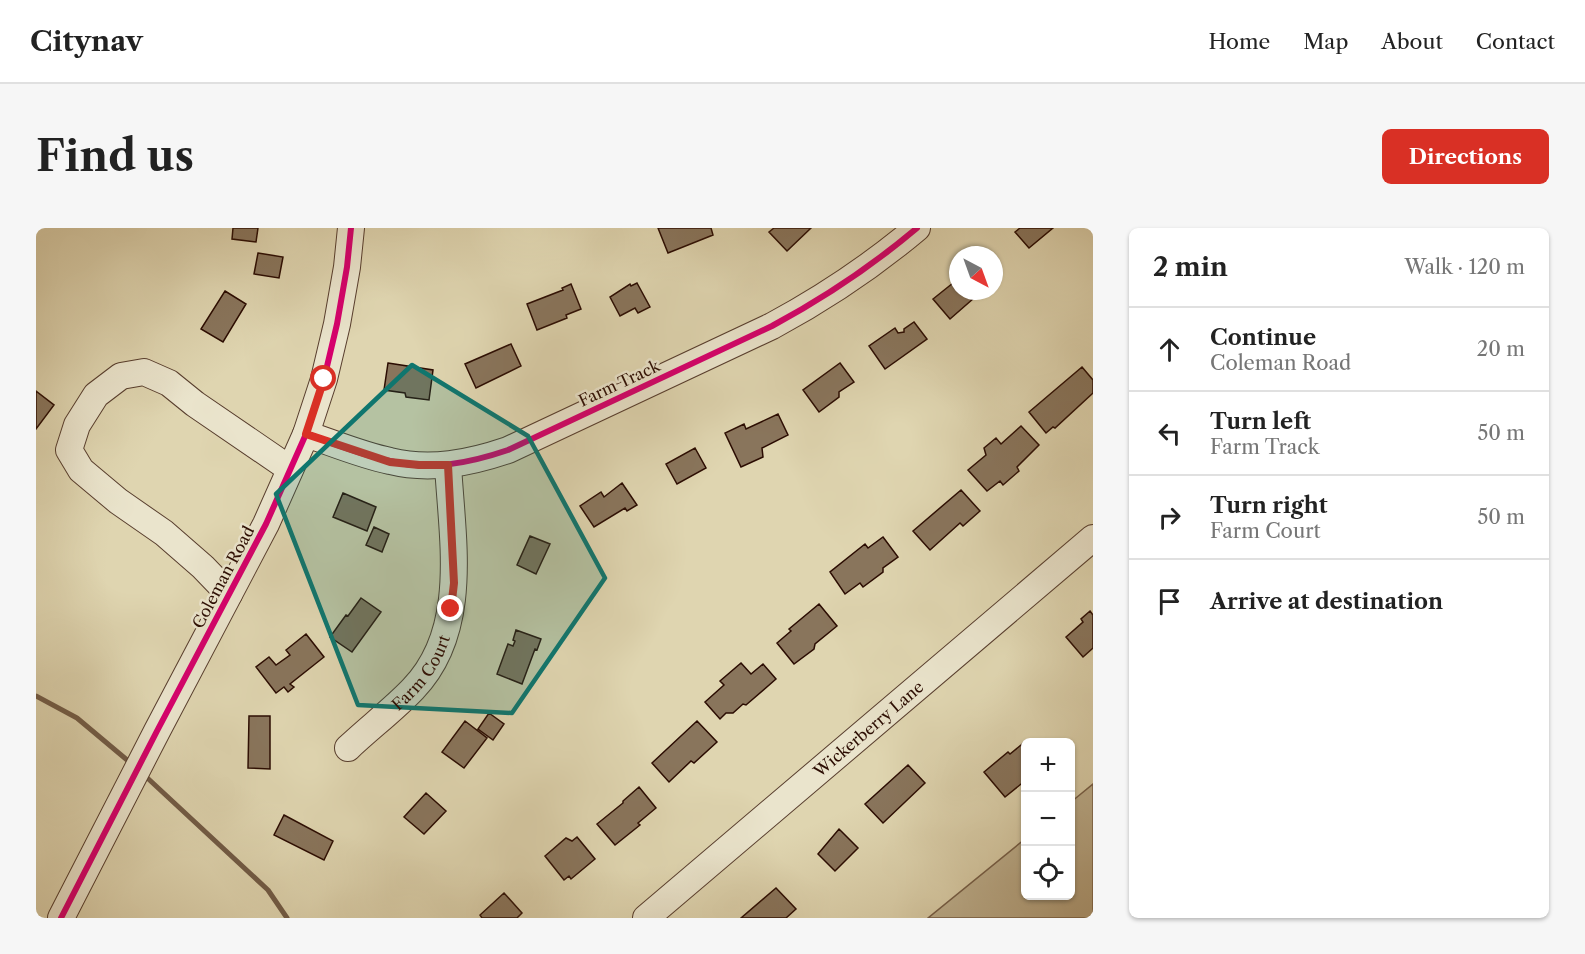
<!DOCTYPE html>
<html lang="en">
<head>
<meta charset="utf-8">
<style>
	:root { --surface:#fff; --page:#f6f6f6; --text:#222; --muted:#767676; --line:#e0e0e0; --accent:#d93025 }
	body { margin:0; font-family:"Libre Caslon Text",serif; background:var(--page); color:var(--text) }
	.controls { position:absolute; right:18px; bottom:18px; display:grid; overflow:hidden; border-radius:9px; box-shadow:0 2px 4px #0004 }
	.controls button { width:54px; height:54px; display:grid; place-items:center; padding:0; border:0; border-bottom:2px solid var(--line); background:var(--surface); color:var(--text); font:30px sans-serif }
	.compass { position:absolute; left:913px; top:18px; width:54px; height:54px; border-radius:50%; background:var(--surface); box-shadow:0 2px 4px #0004; rotate:139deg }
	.stop { position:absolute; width:18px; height:18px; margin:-14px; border:4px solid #d93025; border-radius:50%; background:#fff }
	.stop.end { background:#d93025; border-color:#fff; box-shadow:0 2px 6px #0008 }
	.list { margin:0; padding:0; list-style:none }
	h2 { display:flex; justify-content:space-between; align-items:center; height:78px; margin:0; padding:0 24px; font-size:26px }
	h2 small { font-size:20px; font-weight:400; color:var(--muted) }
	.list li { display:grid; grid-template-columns:39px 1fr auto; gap:18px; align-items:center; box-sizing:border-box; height:84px; padding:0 24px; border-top:2px solid var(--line) }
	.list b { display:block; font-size:22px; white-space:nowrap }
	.list p { margin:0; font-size:20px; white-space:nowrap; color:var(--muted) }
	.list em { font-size:20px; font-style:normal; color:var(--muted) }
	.icon { flex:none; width:33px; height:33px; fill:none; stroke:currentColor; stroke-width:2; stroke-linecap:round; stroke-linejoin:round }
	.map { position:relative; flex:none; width:1057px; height:690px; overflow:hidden; border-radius:9px }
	header { display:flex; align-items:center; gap:36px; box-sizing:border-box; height:84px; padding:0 30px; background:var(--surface); border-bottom:2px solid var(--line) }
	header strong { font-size:28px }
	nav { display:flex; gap:33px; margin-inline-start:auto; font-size:21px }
	.intro { display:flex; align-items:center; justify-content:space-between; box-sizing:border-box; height:144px; padding:0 36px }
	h1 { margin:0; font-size:42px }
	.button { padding:15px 27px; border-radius:9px; background:var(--accent); color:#fff; font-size:21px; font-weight:700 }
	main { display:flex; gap:36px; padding:0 36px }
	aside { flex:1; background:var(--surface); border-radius:9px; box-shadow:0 2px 4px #0004 }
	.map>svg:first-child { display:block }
	.green { fill:#c0b392; stroke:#76604a; stroke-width:1.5 }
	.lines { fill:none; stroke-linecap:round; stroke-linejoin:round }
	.stream { stroke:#725c47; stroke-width:5 }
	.building { fill:#89755c; stroke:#2b0c02; stroke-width:1.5 }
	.minor-casing { stroke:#583e2e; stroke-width:28 }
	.minor { stroke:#eae4cc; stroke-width:26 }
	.cycleway-casing { stroke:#eae4cc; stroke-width:10 }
	.cycleway { stroke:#d6006c; stroke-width:6 }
	.route { stroke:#d93025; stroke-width:8 }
	.marked { fill:#0f766e; fill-opacity:0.2; stroke:#0f766e; stroke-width:4.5; stroke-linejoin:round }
	.labels { text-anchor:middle; stroke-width:5; stroke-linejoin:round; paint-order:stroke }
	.street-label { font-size:16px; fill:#2b0c02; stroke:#eae4cc }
</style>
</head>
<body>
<header>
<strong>Citynav</strong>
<nav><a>Home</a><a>Map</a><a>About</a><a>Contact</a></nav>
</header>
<div class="intro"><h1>Find us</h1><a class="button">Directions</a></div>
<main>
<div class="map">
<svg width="1057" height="690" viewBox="0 0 1057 690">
	<rect width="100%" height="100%" fill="#dfd5b0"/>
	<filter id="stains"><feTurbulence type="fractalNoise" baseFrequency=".00333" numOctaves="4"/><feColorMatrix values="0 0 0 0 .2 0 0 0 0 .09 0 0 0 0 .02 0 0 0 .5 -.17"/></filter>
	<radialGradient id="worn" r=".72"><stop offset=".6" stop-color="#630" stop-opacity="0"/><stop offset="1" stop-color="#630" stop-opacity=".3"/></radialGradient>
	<path class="green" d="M1057,556V690H892L989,611L990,668H1034L1035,574Z"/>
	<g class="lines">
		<path class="stream" d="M0,468L41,490L97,537
			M106,545L232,662L251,690"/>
	</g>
	<path class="building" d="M197,0H222L220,14L196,11Z
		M622,0H675L677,7L632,25Z
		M738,0H775L751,23L733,4Z
		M984,0H1017L993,20L979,4Z
		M222,25L247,29L243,50L218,46Z
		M922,51V63H946L914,91L897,71Z
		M601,55L614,79L602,85L599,80L584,88L574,69L594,56L595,58Z
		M535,56L545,81L530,87L531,90L501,102L491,76L527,62L526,60Z
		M189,63L210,76L187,114L165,101Z
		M878,94L891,111L849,141L833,118L859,100L862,105L868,104V101Z
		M475,116L485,138L440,160L429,136Z
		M352,135L397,142L393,172L370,169L369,165L348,162Z
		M804,135L818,154L803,164V169L783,184L767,162Z
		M1046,139L1057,152V165L1019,200L1017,199L1010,205L993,184Z
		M0,163L18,177L0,201Z
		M742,186L752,207L726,220L727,229L705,239L689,205L708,196L710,201Z
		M985,198L1003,217L981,239L983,243L967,257L964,253L951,263L932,242L950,227L948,220L960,210L965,216Z
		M659,220L670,240L641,256L630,236Z
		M586,255L601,277L591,283L589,280L558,299L544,278L565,264L568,269Z
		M925,262L944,283L927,298L924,295L894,322L877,303Z
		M307,265L340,279L331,303L297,289Z
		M338,299L353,306L346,324L330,317Z
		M494,308L514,316L500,346L481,337Z
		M847,309L862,329L847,340V344L827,359L824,355L809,366L794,344L829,316L832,320Z
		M325,370L345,384L316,424L294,409L310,387L312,388Z
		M783,376L801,398L779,416L778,421L758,436L741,415L755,403L753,401Z
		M1054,383L1057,387V420L1047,429L1030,409L1047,394L1045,391Z
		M480,402L505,411L501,422L499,421L486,456L461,446L472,416L477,418L479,413L477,412Z
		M270,406L288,429L254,456L258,459L252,464L248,459L240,465L220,439L233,429L240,437L254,427L250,422Z
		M705,435L715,446L727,436L740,451L710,477L707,476L697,485H690L684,491L669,474L688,457L684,453Z
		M453,485L468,496L457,512L442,501Z
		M213,488H234V541L212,540Z
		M429,493L451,510L428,540L406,524Z
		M661,493L681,514L658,535L655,533L633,554L616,535Z
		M990,513L992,514H990V552L969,569L948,544L972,524L974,526Z
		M872,537L889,555L847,595L829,576Z
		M603,559L620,580L602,595L604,597L579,617L561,596L587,575V573Z
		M390,565L410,583L388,606L368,589Z
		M248,587L297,613L288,632L238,607Z
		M803,601L822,620L799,643L782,626Z
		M541,609L559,631L535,651L533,648L528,652L509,628L530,610L536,613Z
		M740,660L760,681L750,690H705Z
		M468,665L486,685L481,690H446L444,687Z"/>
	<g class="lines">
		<g class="minor-casing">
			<g id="minor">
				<path d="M270,206C297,215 325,227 354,233C394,243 434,235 472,222L736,98C788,70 836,38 881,0"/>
				<path d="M193,366L167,339L128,305L82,273L45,242L33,222L41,197L60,167L85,148L108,144L133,155L159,176L254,241"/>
				<path id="s1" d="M312,520C333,500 357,482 377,461C434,402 416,311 412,237"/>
				<path d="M25,690L121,503L230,296L270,206L288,151L301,96L311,39L315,0"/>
				<path id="s2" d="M610,690L1057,310"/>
			</g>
		</g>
		<use href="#minor" class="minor"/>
		<g class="cycleway-casing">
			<path id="cycleway" d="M270,206C297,215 325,227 354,233C394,243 434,235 472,222L736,98C788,70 836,38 881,0
				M25,690L121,503L230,296L270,206L288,151L301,96L311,39L315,0"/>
		</g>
		<use href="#cycleway" class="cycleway"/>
	</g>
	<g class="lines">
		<path class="route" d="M288,151L270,206L354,234L383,237H412L418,355L415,381"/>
	</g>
	<path class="marked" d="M376,137L492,208L569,350L476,485L322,477L240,266Z"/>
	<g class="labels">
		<g class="street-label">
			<text transform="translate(583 155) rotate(-25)" y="6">Farm Track</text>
			<text transform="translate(187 349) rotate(-62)" y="6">Coleman Road</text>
			<text dy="6" stroke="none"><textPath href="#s1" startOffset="106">Farm Court</textPath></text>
			<text dy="6" stroke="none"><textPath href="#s2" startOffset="292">Wickerberry Lane</textPath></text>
		</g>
	</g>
	<rect width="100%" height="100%" filter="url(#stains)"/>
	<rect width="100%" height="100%" fill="url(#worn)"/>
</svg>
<div class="controls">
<button>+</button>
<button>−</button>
<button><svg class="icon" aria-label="locate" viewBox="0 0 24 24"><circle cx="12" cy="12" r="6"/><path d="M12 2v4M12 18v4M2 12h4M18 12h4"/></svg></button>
</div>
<svg class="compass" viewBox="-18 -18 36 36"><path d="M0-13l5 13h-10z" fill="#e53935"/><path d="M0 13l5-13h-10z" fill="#767676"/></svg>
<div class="stop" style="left:288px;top:151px"></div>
<div class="stop end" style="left:415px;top:381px"></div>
</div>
<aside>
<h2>2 min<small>Walk · 120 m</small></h2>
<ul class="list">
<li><svg class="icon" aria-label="ahead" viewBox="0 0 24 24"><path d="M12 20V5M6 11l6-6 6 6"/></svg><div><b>Continue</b><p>Coleman Road</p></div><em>20 m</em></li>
<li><svg class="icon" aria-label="left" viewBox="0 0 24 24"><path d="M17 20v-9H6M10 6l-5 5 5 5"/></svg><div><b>Turn left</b><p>Farm Track</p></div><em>50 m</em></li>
<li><svg class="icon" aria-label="right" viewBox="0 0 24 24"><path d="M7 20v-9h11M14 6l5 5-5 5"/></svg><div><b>Turn right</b><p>Farm Court</p></div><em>50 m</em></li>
<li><svg class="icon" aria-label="arrive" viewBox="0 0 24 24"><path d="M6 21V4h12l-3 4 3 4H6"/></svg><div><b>Arrive at destination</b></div></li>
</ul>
</aside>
</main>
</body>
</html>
